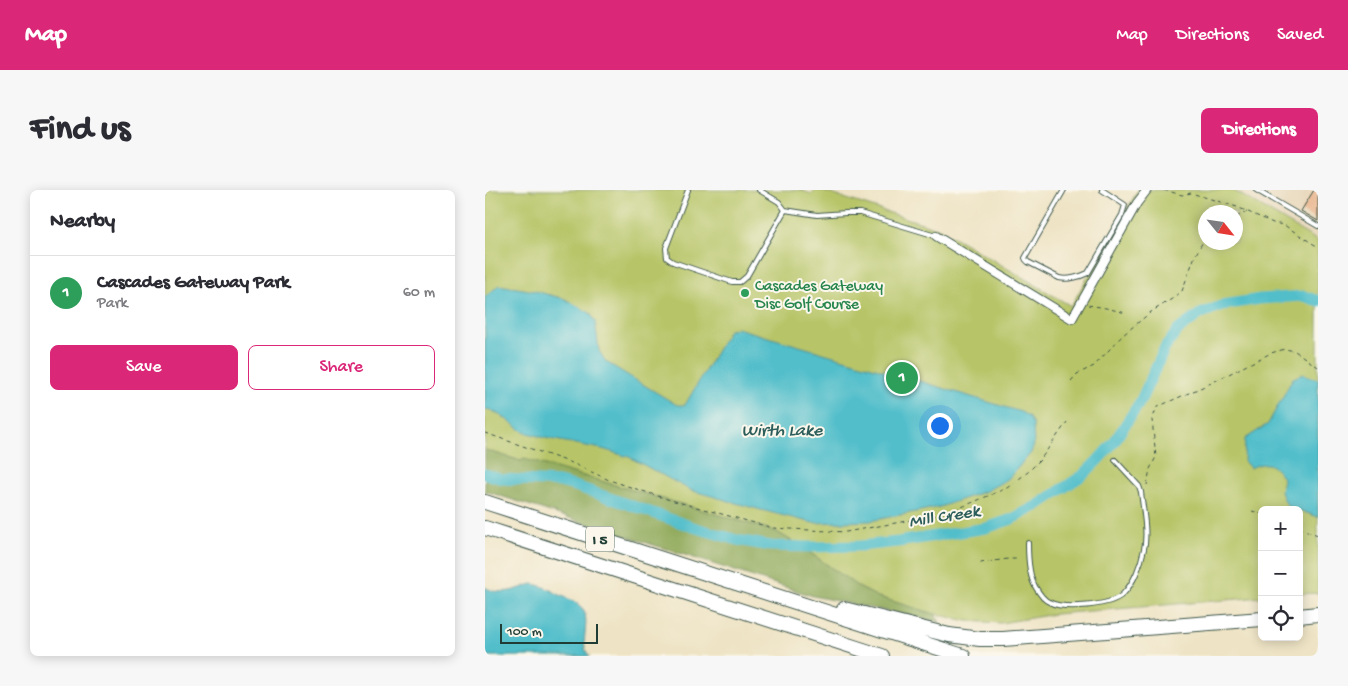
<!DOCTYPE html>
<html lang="en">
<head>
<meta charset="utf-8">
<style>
	:root { --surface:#fff; --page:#f7f7f7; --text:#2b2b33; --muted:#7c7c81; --line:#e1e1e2; --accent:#db2777 }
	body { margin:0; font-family:"Gochi Hand",sans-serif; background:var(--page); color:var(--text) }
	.controls { position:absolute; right:15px; bottom:15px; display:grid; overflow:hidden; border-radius:8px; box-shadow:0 2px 12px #0003 }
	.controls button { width:45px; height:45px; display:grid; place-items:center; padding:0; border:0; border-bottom:1px solid var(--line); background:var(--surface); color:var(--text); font:25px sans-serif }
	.compass { position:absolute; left:713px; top:15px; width:45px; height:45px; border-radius:50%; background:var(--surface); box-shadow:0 2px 12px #0003; rotate:120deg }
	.scale { position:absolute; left:15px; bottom:12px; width:98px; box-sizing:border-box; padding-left:5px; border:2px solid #1f3d34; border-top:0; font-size:14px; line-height:18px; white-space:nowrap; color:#1f3d34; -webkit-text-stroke:4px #fbf7ec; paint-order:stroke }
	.you { position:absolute; left:454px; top:235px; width:18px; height:18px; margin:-12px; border:4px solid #fff; border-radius:50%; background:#1a73e8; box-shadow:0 0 0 8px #1a73e833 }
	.badge { display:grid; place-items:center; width:32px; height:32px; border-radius:50%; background:var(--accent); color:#fff; font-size:16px; font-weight:700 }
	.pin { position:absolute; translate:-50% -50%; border:2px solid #fff; box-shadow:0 1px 5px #0006 }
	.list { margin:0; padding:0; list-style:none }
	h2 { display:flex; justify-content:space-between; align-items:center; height:65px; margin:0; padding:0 20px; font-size:21px }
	h2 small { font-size:16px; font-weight:400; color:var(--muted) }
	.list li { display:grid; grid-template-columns:32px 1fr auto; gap:15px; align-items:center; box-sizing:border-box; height:75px; padding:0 20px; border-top:1px solid var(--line) }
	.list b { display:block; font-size:19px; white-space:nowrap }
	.list p { margin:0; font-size:16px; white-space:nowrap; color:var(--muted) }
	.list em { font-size:16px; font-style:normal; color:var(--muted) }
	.actions { display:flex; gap:10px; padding:15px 20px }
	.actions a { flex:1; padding:11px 0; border:1px solid var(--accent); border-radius:8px; text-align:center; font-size:18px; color:var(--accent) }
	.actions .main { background:var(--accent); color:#fff }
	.icon { flex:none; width:28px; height:28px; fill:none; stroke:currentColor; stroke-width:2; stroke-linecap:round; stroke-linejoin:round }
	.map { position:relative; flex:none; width:833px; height:466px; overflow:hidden; border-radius:8px }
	header { display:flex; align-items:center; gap:30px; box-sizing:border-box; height:70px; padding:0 25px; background:var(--accent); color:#fff }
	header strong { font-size:24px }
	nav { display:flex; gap:28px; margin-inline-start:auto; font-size:18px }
	.intro { display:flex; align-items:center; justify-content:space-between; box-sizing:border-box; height:120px; padding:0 30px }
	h1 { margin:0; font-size:35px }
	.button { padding:12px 22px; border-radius:8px; background:var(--accent); color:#fff; font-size:18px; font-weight:700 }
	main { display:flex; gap:30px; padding:0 30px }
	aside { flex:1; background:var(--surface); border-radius:8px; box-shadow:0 2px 12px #0003 }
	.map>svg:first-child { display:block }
	.built { fill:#e6d5b7 }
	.green { fill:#b7c567; stroke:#6b814e; fill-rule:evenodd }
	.forest { fill:#91aa5c; stroke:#587448 }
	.water { fill:#51beca; stroke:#387e7f }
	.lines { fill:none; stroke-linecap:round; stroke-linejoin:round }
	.river { stroke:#51beca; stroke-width:11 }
	.building { fill:#e8b188 }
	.lane-casing { stroke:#3e564a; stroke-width:6 }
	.street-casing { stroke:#3e564a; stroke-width:10 }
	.highway-casing { stroke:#3e564a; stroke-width:16 }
	.path { stroke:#3e564a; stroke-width:1; stroke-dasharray:4 4; stroke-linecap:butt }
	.lane { stroke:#fff; stroke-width:4 }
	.street { stroke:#fff; stroke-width:8 }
	.highway { stroke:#fff; stroke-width:14 }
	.leisure-dot { fill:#2e9e5b; stroke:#fbf7ec; stroke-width:2 }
	.labels { text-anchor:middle; stroke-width:4; stroke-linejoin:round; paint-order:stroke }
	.shield { fill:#fbf7ec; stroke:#61756b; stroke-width:1 }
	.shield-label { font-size:15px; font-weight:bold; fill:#1f3d34 }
	.leisure-label { font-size:16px; fill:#27864d; stroke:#fbf7ec; text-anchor:start }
	.water-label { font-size:18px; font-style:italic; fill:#2c5d5a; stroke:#fbf7ec }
</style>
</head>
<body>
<header>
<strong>Map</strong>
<nav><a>Map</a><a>Directions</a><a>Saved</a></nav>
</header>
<div class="intro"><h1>Find us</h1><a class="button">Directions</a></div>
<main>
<aside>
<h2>Nearby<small></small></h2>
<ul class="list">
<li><span class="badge" style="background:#2e9e5b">1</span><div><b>Cascades Gateway Park</b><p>Park</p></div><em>60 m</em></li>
</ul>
<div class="actions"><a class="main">Save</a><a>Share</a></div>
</aside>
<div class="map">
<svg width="833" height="466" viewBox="0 0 833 466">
	<rect width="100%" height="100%" fill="#fbf7ec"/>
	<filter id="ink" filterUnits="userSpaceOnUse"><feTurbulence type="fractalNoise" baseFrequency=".02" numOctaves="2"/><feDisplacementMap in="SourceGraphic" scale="10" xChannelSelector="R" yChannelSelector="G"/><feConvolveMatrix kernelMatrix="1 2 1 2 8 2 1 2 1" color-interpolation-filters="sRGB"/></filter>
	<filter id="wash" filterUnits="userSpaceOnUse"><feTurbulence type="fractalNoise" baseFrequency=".0096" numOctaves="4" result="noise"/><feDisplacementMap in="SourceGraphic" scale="20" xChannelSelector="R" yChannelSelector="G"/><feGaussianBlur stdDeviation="1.12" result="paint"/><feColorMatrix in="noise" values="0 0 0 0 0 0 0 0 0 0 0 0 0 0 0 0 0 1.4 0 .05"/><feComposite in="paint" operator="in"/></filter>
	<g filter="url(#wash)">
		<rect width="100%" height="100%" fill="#eee3c4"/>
		<path class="built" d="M748,0H833V51Z"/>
		<path class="green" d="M0,0H315L327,4L329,0H334L455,39L586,116L653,0H748L833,51V403L814,404V320H777V407L570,424L516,433L482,431L450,424L393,407L375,398L317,357L290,341L39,269L36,271L0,260ZM721,22H751V52H721Z"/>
		<path class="forest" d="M0,260L36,271L39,269L290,341L317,357L375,398L393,407L450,424L455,432L328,406L0,301Z"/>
		<path class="water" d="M14,95L50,101L80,109L105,123L110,131L114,161L121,172L192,215H200L244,140L252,138L418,186L536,222L543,226L548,234L549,255L546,263L523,289L501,301L455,317L385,331L328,333L276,320L205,300L144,267L117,259L60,248L39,242L21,229L6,220L0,219V107Z
			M818,184L833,189V327L802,316L796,302L798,288C786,272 783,271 765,278L759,271L760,249L783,234L808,188Z
			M47,394C58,395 67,401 77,406C82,408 89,411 94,415C110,427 91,455 105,466H0V397C15,407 33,399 47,394Z"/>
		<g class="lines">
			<path class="river" d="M0,284L17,289L74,292L93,297L208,337L252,350L286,356L324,357L375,356L413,352L501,338L527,329L553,315L598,285L613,270L629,252L655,212L680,158L693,140L715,124L738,115L775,109L819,106L833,111"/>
		</g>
		<g id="blocks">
			<path class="building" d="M829,0H833V31L816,21Z"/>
		</g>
	</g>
	<g filter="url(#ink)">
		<use href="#blocks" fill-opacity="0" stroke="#3e564a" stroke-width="1"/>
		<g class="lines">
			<g class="lane-casing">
				<path id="lane" d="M203,0L181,58L182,68L188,72L247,92H255L262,86L300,20
					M274,0L294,12L300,20L332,25L361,23H375L451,46
					M579,0L540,68L541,70L543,72L574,88C583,90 595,87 603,83L637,25L640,15L617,0
					M771,0L833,36
					M543,353C543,366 544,387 551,398C554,403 559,410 564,412C579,420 626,416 638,404C649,393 656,374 659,359C663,343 658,319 656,302L654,296L630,270"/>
			</g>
			<g class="street-casing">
				<path id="street" d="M451,46L587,129L652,13L662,0"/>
			</g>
			<g class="highway-casing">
				<path id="highway" d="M0,312L478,466
					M0,338L397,466
					M359,419L464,445L495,449H518L777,429
					M814,426L833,424"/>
			</g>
			<path class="path" d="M679,0L697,5L706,3L752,17L788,33L799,35L833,57
				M0,7L3,0
				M751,27L762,22
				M603,115L621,118L641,123
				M586,191L592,184L609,176L638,145L666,122L690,107L697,101L710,66L721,46
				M0,243L87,273L124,290L182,309L288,338L361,342L460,324L522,298L543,282L555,270L582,232
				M662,295L665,279L671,267L667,230L672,217L722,195L786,163L800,159L810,161L833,177
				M767,321L777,324
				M814,338L833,345
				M495,373L523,369H533"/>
			<use href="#lane" class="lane"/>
			<use href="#street" class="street"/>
			<use href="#highway" class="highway"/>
		</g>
	</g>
	<circle class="leisure-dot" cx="260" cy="103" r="5"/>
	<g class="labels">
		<rect class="shield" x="101" y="336.5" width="28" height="25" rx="4"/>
		<g class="shield-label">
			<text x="115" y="354">I 5</text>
		</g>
		<g class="leisure-label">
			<text x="270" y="100">Cascades Gateway<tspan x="270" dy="18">Disc Golf Course</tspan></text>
		</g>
		<g class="water-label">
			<text x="297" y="245">Wirth Lake</text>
			<text transform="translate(459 325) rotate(-9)" y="6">Mill Creek</text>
		</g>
	</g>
</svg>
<div class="controls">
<button>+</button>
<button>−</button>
<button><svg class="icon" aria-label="locate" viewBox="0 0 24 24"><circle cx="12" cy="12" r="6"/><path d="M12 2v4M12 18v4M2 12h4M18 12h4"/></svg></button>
</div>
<svg class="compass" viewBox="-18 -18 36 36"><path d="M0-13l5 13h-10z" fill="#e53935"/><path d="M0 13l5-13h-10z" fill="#7c7c81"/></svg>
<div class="scale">100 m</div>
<div class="you"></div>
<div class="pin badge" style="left:417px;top:188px;background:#2e9e5b">1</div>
</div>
</main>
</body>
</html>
